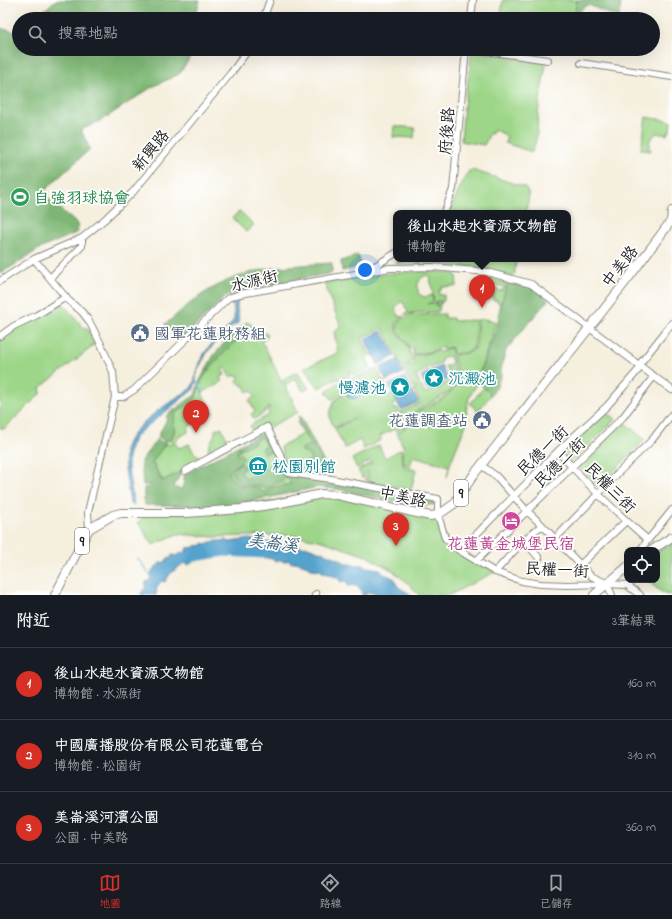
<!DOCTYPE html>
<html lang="zh-TW">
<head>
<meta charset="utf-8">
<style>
	:root { --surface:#171b24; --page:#242831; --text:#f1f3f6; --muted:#9ea1a6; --line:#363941; --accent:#d93025 }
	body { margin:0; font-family:"Indie Flower","LXGW WenKai TC",sans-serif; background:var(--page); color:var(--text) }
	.controls { position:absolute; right:12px; bottom:12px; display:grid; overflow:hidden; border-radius:8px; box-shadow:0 4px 16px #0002 }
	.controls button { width:36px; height:36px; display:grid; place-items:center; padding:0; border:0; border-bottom:1px solid var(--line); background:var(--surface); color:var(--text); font:20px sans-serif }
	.you { position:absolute; left:365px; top:270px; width:14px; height:14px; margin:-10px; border:3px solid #fff; border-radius:50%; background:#1a73e8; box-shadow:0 0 0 6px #1a73e833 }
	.badge { display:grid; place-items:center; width:26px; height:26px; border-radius:50%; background:var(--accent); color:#fff; font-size:13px; font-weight:700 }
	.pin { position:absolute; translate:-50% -33px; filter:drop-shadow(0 1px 2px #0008) }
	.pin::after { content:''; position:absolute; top:21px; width:14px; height:12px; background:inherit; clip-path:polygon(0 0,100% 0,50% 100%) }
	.popup { position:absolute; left:393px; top:210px; width:178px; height:52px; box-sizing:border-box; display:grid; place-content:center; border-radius:8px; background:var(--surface); filter:drop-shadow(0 1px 3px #0005); font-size:13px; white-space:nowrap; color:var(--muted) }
	.popup b { font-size:15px; color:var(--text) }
	.popup::after { content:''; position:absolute; left:50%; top:100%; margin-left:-8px; border:8px solid transparent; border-top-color:var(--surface) }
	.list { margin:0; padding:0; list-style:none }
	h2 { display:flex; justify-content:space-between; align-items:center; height:52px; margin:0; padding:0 16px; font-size:17px }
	h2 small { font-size:13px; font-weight:400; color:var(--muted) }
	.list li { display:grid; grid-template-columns:26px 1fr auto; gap:12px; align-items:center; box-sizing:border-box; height:72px; padding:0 16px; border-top:1px solid var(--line) }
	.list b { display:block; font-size:15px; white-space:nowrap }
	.list p { margin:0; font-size:13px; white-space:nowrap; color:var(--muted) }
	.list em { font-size:13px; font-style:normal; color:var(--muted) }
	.icon { flex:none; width:22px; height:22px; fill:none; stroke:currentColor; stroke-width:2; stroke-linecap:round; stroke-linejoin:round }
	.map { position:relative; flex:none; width:672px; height:595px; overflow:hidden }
	.search { position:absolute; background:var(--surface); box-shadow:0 4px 16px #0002; left:12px; right:12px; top:12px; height:44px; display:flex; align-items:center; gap:10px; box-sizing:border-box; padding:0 14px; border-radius:22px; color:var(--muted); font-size:15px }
	.sheet { height:268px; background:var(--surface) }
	nav { display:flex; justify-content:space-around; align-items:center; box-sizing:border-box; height:56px; border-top:1px solid var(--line); background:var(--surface); font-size:11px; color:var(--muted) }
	nav a { display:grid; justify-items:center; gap:2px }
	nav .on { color:var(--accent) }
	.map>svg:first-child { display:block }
	.green { fill:#9dd688; stroke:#5c7952 }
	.forest { fill:#7eb774; stroke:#4d6a48 }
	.water { fill:#55a2ce; stroke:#385f75 }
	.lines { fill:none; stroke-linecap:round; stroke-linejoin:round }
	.stream { stroke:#55a2ce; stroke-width:1.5 }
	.river { stroke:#55a2ce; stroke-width:9 }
	.minor-casing { stroke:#88867d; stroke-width:8 }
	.major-casing { stroke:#88867d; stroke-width:10 }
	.minor { stroke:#fff; stroke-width:6 }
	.major { stroke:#fff; stroke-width:8 }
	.labels { text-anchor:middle; stroke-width:3.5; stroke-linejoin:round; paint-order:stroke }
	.shield { fill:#fff; stroke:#606060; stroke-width:1 }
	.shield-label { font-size:15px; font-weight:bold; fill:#1c1c1c }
	.street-label { font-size:16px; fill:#1c1c1c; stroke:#fff }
	.leisure-label { font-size:16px; fill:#27864d; stroke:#fff; text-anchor:start }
	.service-label { font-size:16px; fill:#4e5e75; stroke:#fff; text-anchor:start }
	.culture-label { font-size:16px; fill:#0d838f; stroke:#fff; text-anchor:start }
	.hotel-label { font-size:16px; fill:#b23c85; stroke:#fff }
	.water-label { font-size:17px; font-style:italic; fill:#385f75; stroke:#fff }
</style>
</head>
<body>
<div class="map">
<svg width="672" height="595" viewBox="0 0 672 595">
	<rect width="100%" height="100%" fill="#fff"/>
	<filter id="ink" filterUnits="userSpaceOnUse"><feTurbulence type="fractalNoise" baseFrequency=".025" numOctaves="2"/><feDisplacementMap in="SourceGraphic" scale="8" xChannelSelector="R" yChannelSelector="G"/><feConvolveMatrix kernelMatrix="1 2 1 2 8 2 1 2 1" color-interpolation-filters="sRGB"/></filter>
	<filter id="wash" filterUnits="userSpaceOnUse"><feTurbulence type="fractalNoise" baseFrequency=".012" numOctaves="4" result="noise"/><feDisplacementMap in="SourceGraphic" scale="16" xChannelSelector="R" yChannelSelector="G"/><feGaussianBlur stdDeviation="0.9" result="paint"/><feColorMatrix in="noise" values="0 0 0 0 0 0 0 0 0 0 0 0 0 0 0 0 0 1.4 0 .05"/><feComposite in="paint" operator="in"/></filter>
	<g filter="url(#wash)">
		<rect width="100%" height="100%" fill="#f5efde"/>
		<path class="green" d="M503,0H536V1L538,0H577L574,19H500Z
			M474,51L545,60L546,63C543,80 540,98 538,115C537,129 538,139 532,152L505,143L507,136L494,129L492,134L490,133L484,145L461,141L464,106L472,52Z
			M646,117L671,121L670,132H668L667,135L656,133L650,140L649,147L648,146L647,149H651V151L641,150Z
			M394,126L415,128L414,138L393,137Z
			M472,170L525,187C532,195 527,204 525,213H451C454,198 461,185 469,171Z
			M240,211L254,225L246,232L232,218Z
			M399,259H518L515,267V273L512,276H509L487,269L433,263H396Z
			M431,271L453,273L456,275L457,286L441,287V290H439V295H444V301H436V303L442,302L440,306H438L434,302L432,288L430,277L426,275C412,282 416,303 432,295L433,302L427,304L433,303L440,308L438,312C427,313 414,311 405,315V314L408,312L403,302H401L395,308L399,317L404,316C388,328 399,333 407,345C410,351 411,356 413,362L402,367L383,328L362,338L370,355L366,357L371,368L353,375L351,371H349L350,376L334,380L319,388L304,368L338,353L334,332L341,327L324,283L391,273Z
			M482,276H488L507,284L500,307L499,306L500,302H497V300H493L492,288L502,291L504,287L482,280Z
			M62,303L83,327L88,329L95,344L92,345V347L40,388L41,393L4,429L0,428V337L15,327Z
			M412,314L417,315L445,314V318H453V321L476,320C476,327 477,348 470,351C465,353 458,353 453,354L452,347L443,349V347L438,349V350L413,355V348L410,349C407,340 399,336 397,327L401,320Z
			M487,319V321H496L475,387L469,398L466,411L468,419L450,464L447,477L449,466L413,456L410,466L405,465L402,456L404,448L397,433C413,425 402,424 409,416C422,409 456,396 458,380C458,372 455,363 454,355C459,354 465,354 470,352C480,348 477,329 477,320Z
			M247,322L268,335L261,343L264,345L283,384H285L283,379L297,372L309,388L303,391L296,378L285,385L292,399H293L292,400L298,412L270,427L268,424L256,431L252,430L250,426L252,424L269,415L268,412L270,407H268L267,410L264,412V413L254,419L251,414L255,411L249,400L255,397L251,390L247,392L243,385H241L237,381L239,378V375L236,377L235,375L230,377L225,367L222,369L225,375L220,377L222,382L202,393L213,413L199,420L198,417L193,419L195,423L188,427V432L176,439V441L174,442L179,448L189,444L194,453L201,457L203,460L163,481L152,462L166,443L170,445L172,442L170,441C177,431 173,425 175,414L196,398C200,373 218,359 236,341L234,333Z
			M451,348L456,378V381L451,391L408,416L405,420V427L396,431L394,429L380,436L381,440L364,449L360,440L345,448L335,429L354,419L353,418L334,428C327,412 330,416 334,401L343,396L342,395L332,399L326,391L336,384L360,375L369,395L371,394L370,392L371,391L362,374L377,369L388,391L385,392L387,396L393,393L397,402L392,405L394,409L397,408L400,413L420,403L414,389L421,386L425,393L438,387V389L441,388L440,386L452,380L445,366H450L452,361L449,356L443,357L441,360V363L431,368L430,367L428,368V369L416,375L420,384L413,387L403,369L415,364L413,356L438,351L439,352L444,351V350Z
			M484,387L491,395L478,411L470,404Z
			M604,412L616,419L570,463L562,455Z
			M624,422L645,440L598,487L578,466Z
			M221,427L230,445L210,456C204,444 216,440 215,430Z
			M264,432L294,483L269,494L183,481L185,475Z
			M304,433L311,446L315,444L330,475C321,475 295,474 289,467C285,462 283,453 280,447Z
			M379,445L385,458L402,449L401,456L404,467L416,470L411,490L367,481L365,480L367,476L369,474L368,472L365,474L363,479L358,470L372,463L370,461L357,468L352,459Z
			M321,494L438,515L445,538L495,572L449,595H419L410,585L392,570L366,556L323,541L303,537L285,535L213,537L177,534L153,545L139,523H137L148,513H186Z
			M672,544V595L664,594L646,580H657V552Z"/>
		<path class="forest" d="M56,0H200L194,19H34Z
			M577,0H623L621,1L619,18L589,5C580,7 580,11 578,19H574Z
			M0,28L19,33V49H196L179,74L152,87L102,120L81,130L90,149L48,187L43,194L77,224L78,232L39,249L0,274Z
			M358,255L361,265L354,268L342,271L341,261Z
			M332,263V273L262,286L226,296L181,340L164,324L167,323C181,311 196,297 213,288C251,266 290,266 332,263Z
			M507,284L527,285L533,288L548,300L506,350L501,367V377L498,382L497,387L491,395L477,381L498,322L500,307Z
			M241,328L234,333L236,341C219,359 200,373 196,398L175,414C173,425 177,431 170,441L168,440L152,462L162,481L182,471L174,486L176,488L182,489L185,475L189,472L264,432L267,433L287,474L285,475L277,459H275L271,451L264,454L261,449L266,446L261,437L255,441V442L241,449L240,447L238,448L240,451L237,452L238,455L241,454L244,459L228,472L229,476L242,487H253L259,489L264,493L274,487L291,484L287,475L340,482L434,501L435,504L422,506L409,505L343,490L318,487L267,498L220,506L145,505L144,502V488L150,487L151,485H143L141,461L157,439L163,443L164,441L158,436L166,421L167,415L195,395L200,380L214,355L234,332Z
			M300,416L315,444L311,446H314L326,468C316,473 313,474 306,462L311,460L308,454L300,450L310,444L297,422L300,421L298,417Z
			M241,462L243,466L248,464L250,467L245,469L244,467L242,468L243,470L241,472L246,479L277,462L285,479L265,490L264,488L253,485H242L233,476L231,472Z"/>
		<path class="water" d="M238,297L237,308L239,320L237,324L231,327L208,351L198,369L194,389L141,431C119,452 131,478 134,505L130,504C129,490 121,459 126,447C134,425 158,411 176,398C180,395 187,392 191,388C195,383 199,362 204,354C210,344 231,327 234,319C235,313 233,306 232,300Z
			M382,331L395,356L378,365L375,357H374L368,346L369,344L368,345L365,339Z
			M397,360L403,373L386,381L384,374H382L380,368Z
			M441,366L448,379L427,389L421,376Z
			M405,377L418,402L401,410L389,385Z
			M345 390a9 9 0 1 1 18 0a9 9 0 1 1-18 0Z
			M249,539L266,543L274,541L281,544L287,543L285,540L295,539V542L302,547L305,546L316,550L340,559L346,564L363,565L366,567L380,569L383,574L389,576L395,579C396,589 405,590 412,595H381L368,592L366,595H362V591C358,586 355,585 348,586L347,582L344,581L341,582L336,577L324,573L320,570L311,569L308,566L296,562L292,563L288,560L284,562L281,560L276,561L269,558H264L253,555L251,552C245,551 240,554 233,553L232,551L229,550L220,554L217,552C213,555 212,553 208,554C202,555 193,561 189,565L184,563L170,574L165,582L161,581L157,587L156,595H141L142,591L145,589L146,582C153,579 150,576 152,571C154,567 158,567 160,563L165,562L167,559L171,558L172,555L177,556L181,552L184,554L187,548L194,547L196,545L200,546L204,543L206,544C212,540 219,542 226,540L229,542Z"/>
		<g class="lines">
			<path class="stream" d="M195,379L203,392
				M138,559L152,577"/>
			<path class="river" d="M189,558L224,552L264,554"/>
		</g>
	</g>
	<g filter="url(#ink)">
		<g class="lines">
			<g class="minor-casing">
				<path id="minor" d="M263,19L270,0
					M471,19L473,0
					M472,49L548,60
					M581,63L672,77
					M443,213L446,208L453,189L466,49
					M34,259L68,300L82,312L89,321L101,344L113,372L115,397
					M370,269L396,253
					M50,278L82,246V238
					M0,281L34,259L82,238L104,220L133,192L231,73L249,49
					M0,336L14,326L37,315L66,297
					M639,365L672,323
					M558,451C585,483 616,512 648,540
					M481,465L496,476L527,511L542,525L591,576L606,583
					M185,471L267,427L289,473L331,479L438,499V515L445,538L460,551L495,572L522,581L541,584L567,585L607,584L627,585L640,595
					M89,529L88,512L115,397H123L134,390L228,298L240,294L390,268L433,267L487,272L531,284L672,390
					M555,539L620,471L652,440L672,414
					M524,540L539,558
					M640,550L672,510
					M460,551L558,451L607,406L641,367
					M476,561L623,417L654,376
					M580,565L626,521
					M495,572L524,540L542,525
					M607,584L612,595
					M315,595L316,594"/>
			</g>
			<g class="major-casing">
				<path id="major" d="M652,550L672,537
					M55,595L89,529L113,515L121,513H186L241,509L276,504L321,494L337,495L430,516L438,515L454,504L475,473L627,280L671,221L672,211
					M594,595L627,567"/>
			</g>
			<use href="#minor" class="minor"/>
			<use href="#major" class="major"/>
		</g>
	</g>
	<defs>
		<g id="stadium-disc" transform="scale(1)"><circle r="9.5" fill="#2e9e5b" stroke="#fff"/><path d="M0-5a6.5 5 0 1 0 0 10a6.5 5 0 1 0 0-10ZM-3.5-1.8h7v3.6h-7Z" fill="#fff"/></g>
		<g id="civic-disc" transform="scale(1)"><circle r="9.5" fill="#5c6f8a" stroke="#fff"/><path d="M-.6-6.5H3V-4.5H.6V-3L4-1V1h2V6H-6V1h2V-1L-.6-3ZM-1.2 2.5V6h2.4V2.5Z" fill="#fff"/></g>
		<g id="sight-disc" transform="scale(1)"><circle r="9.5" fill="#0f9aa8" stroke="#fff"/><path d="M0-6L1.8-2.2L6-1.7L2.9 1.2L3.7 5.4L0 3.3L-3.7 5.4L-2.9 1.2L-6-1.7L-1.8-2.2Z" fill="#fff"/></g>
		<g id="museum-disc" transform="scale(1)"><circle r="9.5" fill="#0f9aa8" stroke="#fff"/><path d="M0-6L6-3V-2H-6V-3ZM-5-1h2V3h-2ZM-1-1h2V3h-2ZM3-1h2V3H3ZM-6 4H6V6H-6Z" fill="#fff"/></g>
		<g id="hotel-disc" transform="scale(1)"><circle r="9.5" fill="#d1479c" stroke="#fff"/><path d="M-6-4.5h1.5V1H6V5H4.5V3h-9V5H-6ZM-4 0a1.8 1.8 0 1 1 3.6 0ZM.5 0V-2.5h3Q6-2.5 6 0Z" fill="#fff"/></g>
	</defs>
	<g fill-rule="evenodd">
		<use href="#stadium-disc" x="20" y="197"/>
		<use href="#civic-disc" x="140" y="333"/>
		<use href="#sight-disc" x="434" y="378"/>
		<use href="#sight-disc" x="400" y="387"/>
		<use href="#civic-disc" x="482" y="420"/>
		<use href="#museum-disc" x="258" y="466"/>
		<use href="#hotel-disc" x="511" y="521"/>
	</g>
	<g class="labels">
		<g class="shield">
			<rect x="454" y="480" width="14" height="26" rx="3"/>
			<rect x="75" y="528" width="14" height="26" rx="3"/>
		</g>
		<g class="shield-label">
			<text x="461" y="498">9</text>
			<text x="82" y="546">9</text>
		</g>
		<g class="street-label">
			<text transform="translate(446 131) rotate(-86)" y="6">府後路</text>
			<text transform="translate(150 150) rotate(-51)" y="6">新興路</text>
			<text transform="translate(619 266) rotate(-52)" y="6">中美路</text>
			<text transform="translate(254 280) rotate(-13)" y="6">水源街</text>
			<text transform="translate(542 450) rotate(-44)" y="6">民德一街</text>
			<text transform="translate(559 462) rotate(-44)" y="6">民德二街</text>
			<text transform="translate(611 487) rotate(45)" y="6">民權三街</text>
			<text transform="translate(403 496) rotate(12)" y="6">中美路</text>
			<text transform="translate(557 569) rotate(3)" y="6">民權一街</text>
		</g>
		<g class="leisure-label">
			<text x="34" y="203">自強羽球協會</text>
		</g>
		<g class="service-label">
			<text x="154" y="339">國軍花蓮財務組</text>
			<text x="468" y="426" text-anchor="end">花蓮調查站</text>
		</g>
		<g class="culture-label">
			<text x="448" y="384">沉澱池</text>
			<text x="386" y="393" text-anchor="end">慢濾池</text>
			<text x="272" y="472">松園別館</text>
		</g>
		<g class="hotel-label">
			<text x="511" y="549">花蓮黃金城堡民宿</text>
		</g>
		<g class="water-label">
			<text transform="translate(273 542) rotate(8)" y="6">美崙溪</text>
		</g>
	</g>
</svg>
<div class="controls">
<button><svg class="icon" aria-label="locate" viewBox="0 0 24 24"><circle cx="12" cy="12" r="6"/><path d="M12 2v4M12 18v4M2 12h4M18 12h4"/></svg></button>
</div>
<div class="you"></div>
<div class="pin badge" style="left:482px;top:308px">1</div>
<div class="popup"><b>後山水起水資源文物館</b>博物館</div>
<div class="pin badge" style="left:196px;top:433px">2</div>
<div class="pin badge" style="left:396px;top:546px">3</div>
<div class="search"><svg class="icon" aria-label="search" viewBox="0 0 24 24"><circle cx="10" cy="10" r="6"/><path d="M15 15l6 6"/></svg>搜尋地點</div>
</div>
<section class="sheet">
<h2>附近<small>3筆結果</small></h2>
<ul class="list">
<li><span class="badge">1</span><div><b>後山水起水資源文物館</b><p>博物館 · 水源街</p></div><em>160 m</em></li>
<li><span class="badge">2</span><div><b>中國廣播股份有限公司花蓮電台</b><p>博物館 · 松園街</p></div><em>310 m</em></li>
<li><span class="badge">3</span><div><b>美崙溪河濱公園</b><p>公園 · 中美路</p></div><em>360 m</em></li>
</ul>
</section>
<nav>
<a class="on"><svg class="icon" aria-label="map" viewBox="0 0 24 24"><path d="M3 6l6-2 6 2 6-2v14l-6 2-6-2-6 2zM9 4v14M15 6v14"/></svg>地圖</a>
<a><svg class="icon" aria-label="directions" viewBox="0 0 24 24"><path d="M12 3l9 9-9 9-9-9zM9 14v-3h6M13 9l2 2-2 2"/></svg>路線</a>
<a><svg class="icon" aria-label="saved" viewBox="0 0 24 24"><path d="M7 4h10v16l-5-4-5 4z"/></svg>已儲存</a>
</nav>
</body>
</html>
